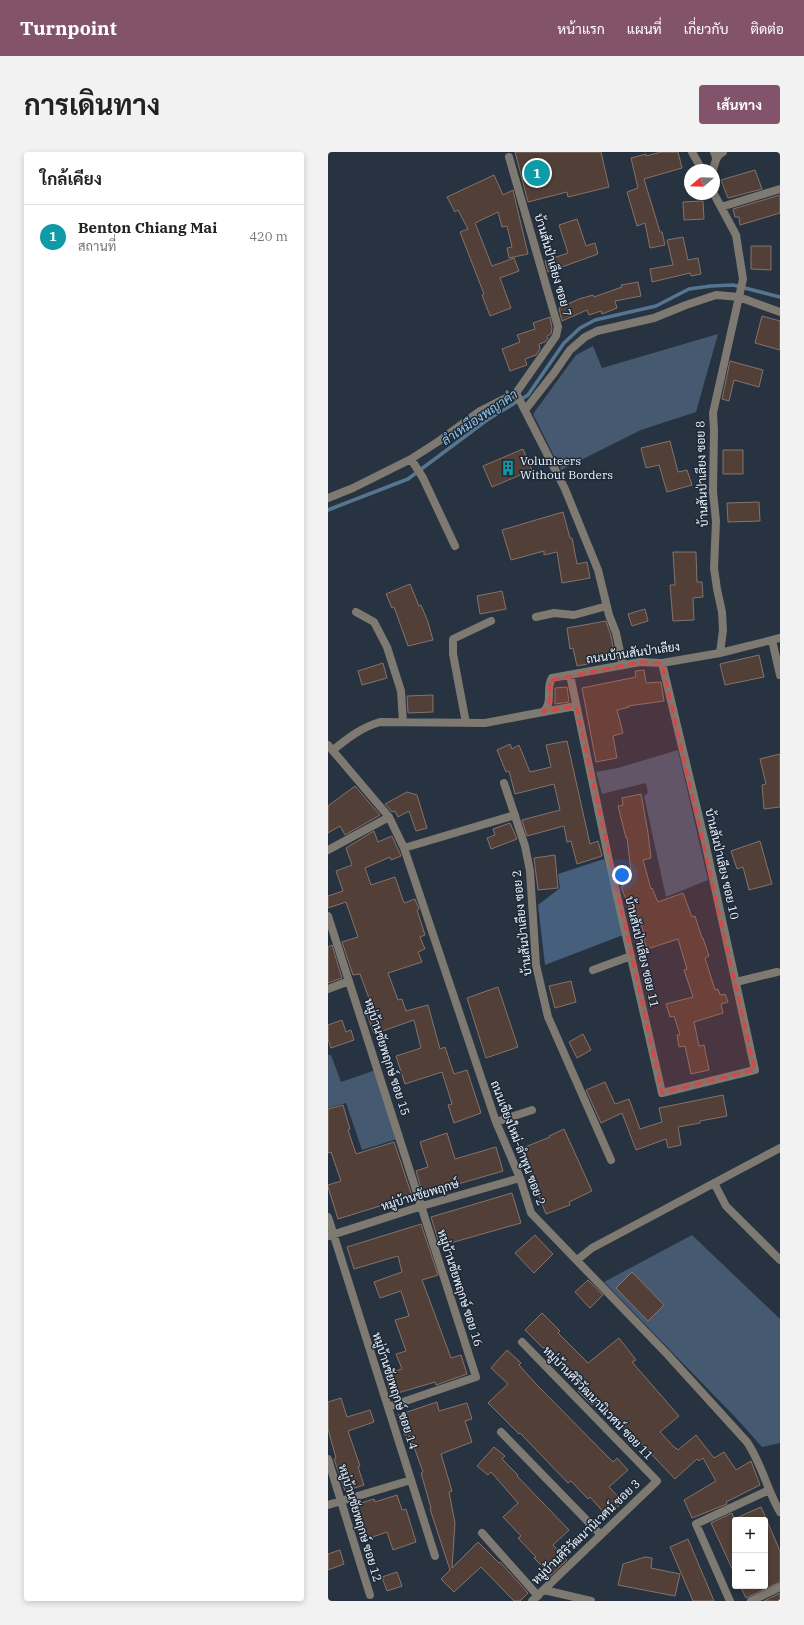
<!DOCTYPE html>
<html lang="th">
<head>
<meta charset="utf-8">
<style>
	:root { --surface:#fff; --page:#f2f2f2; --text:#222; --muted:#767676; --line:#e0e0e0; --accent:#83536c }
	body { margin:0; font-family:"IBM Plex Serif",Sarabun,serif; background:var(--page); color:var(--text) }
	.controls { position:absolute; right:12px; bottom:12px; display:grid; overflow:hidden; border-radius:4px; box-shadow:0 2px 6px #0003 }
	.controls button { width:36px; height:36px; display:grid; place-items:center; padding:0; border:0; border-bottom:1px solid var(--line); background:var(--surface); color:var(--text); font:20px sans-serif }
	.compass { position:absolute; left:356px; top:12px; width:36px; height:36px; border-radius:50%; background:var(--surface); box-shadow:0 2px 6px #0003; rotate:251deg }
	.you { position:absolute; left:294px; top:723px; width:14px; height:14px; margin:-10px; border:3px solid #fff; border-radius:50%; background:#1a73e8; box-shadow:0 0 0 6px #1a73e833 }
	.badge { display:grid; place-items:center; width:26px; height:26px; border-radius:50%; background:var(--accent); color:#fff; font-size:13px; font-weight:700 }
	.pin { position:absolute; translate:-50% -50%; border:2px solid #fff; box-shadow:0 1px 4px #0006 }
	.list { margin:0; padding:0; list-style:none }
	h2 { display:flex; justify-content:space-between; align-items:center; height:52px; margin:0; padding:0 16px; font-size:17px }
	h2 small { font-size:13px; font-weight:400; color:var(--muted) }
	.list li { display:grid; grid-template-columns:26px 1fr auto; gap:12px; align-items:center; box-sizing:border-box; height:64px; padding:0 16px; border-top:1px solid var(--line) }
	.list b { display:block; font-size:15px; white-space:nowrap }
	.list p { margin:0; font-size:13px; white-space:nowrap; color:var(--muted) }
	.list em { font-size:13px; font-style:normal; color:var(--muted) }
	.map { position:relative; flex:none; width:452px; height:1449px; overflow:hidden; border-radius:4px }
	header { display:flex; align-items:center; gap:24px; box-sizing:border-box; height:56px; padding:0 20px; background:var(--accent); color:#fff }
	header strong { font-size:19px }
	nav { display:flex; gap:22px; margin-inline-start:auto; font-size:14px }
	.intro { display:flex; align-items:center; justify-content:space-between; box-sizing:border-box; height:96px; padding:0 24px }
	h1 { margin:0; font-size:28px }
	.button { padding:10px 18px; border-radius:4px; background:var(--accent); color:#fff; font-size:14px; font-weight:700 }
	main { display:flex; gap:24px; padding:0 24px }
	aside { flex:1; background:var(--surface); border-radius:4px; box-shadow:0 2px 6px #0003 }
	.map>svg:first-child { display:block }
	.green { fill:#455970 }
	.forest { fill:#465f7c }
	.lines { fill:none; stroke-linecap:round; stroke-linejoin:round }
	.stream { stroke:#567590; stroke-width:3.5 }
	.building { fill:#524038; stroke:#867269 }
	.lane { stroke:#7e7971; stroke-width:6 }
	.street { stroke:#7e7971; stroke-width:8 }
	.marked { fill:#d94648; fill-opacity:0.2; stroke:#d94648; stroke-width:3; stroke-dasharray:8 5; stroke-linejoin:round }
	.labels { text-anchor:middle; stroke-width:3; stroke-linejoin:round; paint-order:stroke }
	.street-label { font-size:12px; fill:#ebf2fb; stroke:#1d2936 }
	.poi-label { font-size:12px; fill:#ebf2fb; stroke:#1d2936; text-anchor:start }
	.water-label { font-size:13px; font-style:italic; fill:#92c7f4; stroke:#1d2936 }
</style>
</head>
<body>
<header>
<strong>Turnpoint</strong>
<nav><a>หน้าแรก</a><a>แผนที่</a><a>เกี่ยวกับ</a><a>ติดต่อ</a></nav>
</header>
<div class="intro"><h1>การเดินทาง</h1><a class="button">เส้นทาง</a></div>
<main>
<aside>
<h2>ใกล้เคียง<small></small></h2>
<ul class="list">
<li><span class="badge" style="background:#0f9aa8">1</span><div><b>Benton Chiang Mai</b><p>สถานที่</p></div><em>420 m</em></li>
</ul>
</aside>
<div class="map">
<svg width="452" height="1449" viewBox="0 0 452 1449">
	<rect width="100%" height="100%" fill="#273340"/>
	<path class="green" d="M390,182L368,260L313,278L233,318L205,262L248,203L265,194L274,216Z
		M350,598L380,728L338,745L316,644L320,641L318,631L274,642L268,620L290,616Z
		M0,903H3L13,930L48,918L69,987L34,998L18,951L0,956Z
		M364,1083L452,1167V1291L434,1295L409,1267L276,1130Z"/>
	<path class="forest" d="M276,707L295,783L217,813L210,753L232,736L230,722Z"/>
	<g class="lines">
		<path class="stream" d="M0,358L80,327L159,268L200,243L236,191L252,176L267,168L328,154L361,137L383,134L405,133L452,145"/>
	</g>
	<path class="building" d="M187,0H273L281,35L240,45L239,40L200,50Z
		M333,0H350L354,16L316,27L332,80H334L337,93L322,96L317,71L309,74L299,40L310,36L303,6L318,2V4Z
		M427,18L434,37L400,46L393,28Z
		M166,23L175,43L185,38L200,102L181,106L179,96L184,95L179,74L174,75L170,60L147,71L164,114L186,106L191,119L172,126L183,156L162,164L154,143L156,142L132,80L140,77L130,58L127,60L119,45Z
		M452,43V61L412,73L411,65H407L405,57Z
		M375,49L376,67L356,68L355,50Z
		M249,67L258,94L267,91L270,102L220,120L217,109L240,101L231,73Z
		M355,85L360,108L370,106L373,122L363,124L362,121L324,130L322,117L345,113L339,88Z
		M423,94H443V118L423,117Z
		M310,130L313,144L287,149L289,156L274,162L273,159L261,163L259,158L234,169L231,156L251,147L265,143L266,145L294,135L293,133Z
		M434,164L452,169V198L427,191Z
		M222,165L224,176L223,182L219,184L220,186L217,190L211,192L212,197L208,203L197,207L199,213L182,219L174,197L192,190L189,183L207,177L205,171Z
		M402,209L435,218L431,235L406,228L401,249L394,247Z
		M342,289L350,320L359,318L364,333L339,340L331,313L318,316L313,296Z
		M195,297L204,318L164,335L155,314Z
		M395,298H415V322H395Z
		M431,350L432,369L400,370L399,351Z
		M235,360L242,386H244L249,412L259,410L262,426L234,431L229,400L216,403V399L183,408L174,378Z
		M345,400H368L369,430H374L375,445L365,446L366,468L345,469L342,433H347Z
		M82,432L91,454L93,453L100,470L105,488L80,494L66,455L64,456L58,442Z
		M174,439L178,457L152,462L149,444Z
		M317,457L320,469L304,474L300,462Z
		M278,469L283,484L287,507L249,514L245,496L242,497L239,476Z
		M431,503L436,525L397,533L392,512Z
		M55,511L59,526L34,533L30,519Z
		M316,518L318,531L333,530L336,549L300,554L301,555L289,558L295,581L285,584L289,606L268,610L254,536L308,525L307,519Z
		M239,535L241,550L227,552V536Z
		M105,543V560L80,561L79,544Z
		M239,589L262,692L270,689L274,704L249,712L243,689L239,690L236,674L199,684L194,668L232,658L226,632L187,642L181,619L178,620L169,598L182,592L184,597L191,593L202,620L223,615L218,593Z
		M452,602V655L436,657L434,633L438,632L432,607Z
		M27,634L52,663L17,683L12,674L0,681V654Z
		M79,640L89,643L99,676L88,679L81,659L70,665L67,659L64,660L57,652Z
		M313,642L320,681L323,706L315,708L323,737L324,736L330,750L355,741L364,765L367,764L374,786H375L381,804L377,806L387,838L390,837L392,843L397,842L400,850L393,852L395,861L366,870L371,894L376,893L381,918L363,922L357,894L351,895L349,883H352L346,864L342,865L338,852L365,845L356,818L359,817L350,787L319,797L316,788L318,787L309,761L304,762L293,735L296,734L292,721L303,718L299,686H298L290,654L295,653L294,646Z
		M182,671L189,687L163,697L159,686L167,683L165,677Z
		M46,679L50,690L64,684L73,704L63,708L62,705L37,716L43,733L67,725L76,751L87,747L91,757L89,758L97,783L92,785L97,797L90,800L94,810L60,821L70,848L74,847L78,859L100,853L112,897L117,895L126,922L139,918L153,961L126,971L120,953L124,952L114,920L77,932L68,904L93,896L86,868L46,882L38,859L45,857L32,822L25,823L14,790L30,785L18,750L0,756V744L15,739L8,719L24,713L18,696Z
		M432,689L444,732L421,738L415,715L409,717L403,699Z
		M227,703L230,736L210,738L206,706Z
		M4,793L14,826L0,831V795Z
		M243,829L248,850L227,856L221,834Z
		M170,835L190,895L158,906L139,846Z
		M14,868L18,880L23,878L26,888L3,896L0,887V873Z
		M255,882L263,898L249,906L241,890Z
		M277,930L287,952L301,947L312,977L334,970L331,956L395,943L399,964L372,969V971L350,975L353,993L340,996L338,987L308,998L294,961L273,971L258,938Z
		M15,953L22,977L20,978L28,1002L66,990L84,1044L10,1067L0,1035V1033L13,1029L3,1000L0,1001V957Z
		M236,977L264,1039L241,1050L242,1053L218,1062L192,997L222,985L221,984Z
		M119,981L127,1007L168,995L175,1019L99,1041V1039L94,1040L88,1019L100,1015L92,990Z
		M184,1041L193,1071L112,1094L103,1065Z
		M93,1072L110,1123L94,1128L123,1206L133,1203L139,1222L108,1233L107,1230L63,1243L57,1222L74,1217L68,1202L78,1199L67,1168L81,1164L73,1139L52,1146L46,1130L74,1120L70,1104L26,1117L19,1095Z
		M207,1083L225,1102L206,1121L187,1101Z
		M304,1120L336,1153L320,1169L288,1136Z
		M260,1128L275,1143L262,1156L247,1140Z
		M214,1161L232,1179L230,1181L260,1211L291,1186L308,1208L304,1210L351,1264L332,1280L347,1296H348L350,1298L368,1283L386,1306L396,1300L408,1318L423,1309L432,1333L398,1350L399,1352L364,1366L356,1348L388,1329L375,1306L371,1309L369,1307L347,1327L310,1288L308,1289L272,1251L271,1253L268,1250L264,1253L250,1239L253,1236L237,1216L216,1195L215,1196L197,1178Z
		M179,1198L193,1211L191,1213L208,1232L285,1310L289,1306L300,1318L281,1335L295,1350L279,1364L262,1345L260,1347L243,1329L240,1331L192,1281L191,1282L160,1251L180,1232L163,1216Z
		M13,1246L19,1265L42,1258L46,1270L20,1279L32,1314L30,1315L36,1333L17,1339L6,1307L8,1306L0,1277V1250Z
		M109,1250L111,1259L139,1251L144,1267L137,1269L144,1290L113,1302L124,1339L121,1340L127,1371L124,1416L150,1390L171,1411L172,1410L200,1441L192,1449H186L153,1415L126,1440L113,1427L122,1418L102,1357L103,1356L93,1321L95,1320L82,1284L78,1286L70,1263Z
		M166,1295L177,1304L174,1307L190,1323L189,1324L241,1378L225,1393L239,1408L219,1427L212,1420L216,1416L206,1406L208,1405L190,1386L193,1384L175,1365L190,1351L163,1320L160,1323L149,1314Z
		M69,1343L74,1358L78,1357L88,1390L65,1398L59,1380L33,1389L23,1354L46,1347L47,1350Z
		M433,1355L452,1399V1430L418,1446L412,1434H437V1368H407V1423L383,1371L404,1361L406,1367Z
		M360,1387L386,1449H365L342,1395Z
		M12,1398L16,1412L0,1418V1402Z
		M317,1405L324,1406L323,1416L352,1422L347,1444L290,1433L295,1412Z
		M69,1420L74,1434L59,1439L54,1425Z
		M452,1441V1449H436Z"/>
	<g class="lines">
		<path class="lane" d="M385,0L388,8"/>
		<path class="street" d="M364,0L374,18
			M385,18C387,11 388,3 395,0
			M386,42L408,83L415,127L385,261L386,278L385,340L388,369L386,416L389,437L394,460L395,478L392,501
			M393,55L452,37
			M188,241L237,337L270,418L281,463L288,481L295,513
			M197,258L226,221L242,198L257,185L269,179L326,166L358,153L388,143L411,145L452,160
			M83,307L95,326L127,394
			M0,346L25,336L83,307L111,289L152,259L188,241L228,184L230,175L181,5
			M28,460L46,470L59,495L73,539L75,570
			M208,465L226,461L246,463L279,454
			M444,488L452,523
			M242,523L281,709L334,941L427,918L377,690L334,511
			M215,560L248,554
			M138,571L125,502V487L163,469
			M0,593L61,665L76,696L168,970L192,1026L203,1061L339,1202L419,1290C434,1312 439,1338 452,1360
			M5,598C20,586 34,575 52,570L157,571L215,560C226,550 217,537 224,526L312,510L334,511L392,501L452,486
			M176,631L197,694L202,719L208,813L220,865L283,1008
			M76,696L187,663
			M0,698L61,665
			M0,764L148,1225L60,1255
			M265,818L303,804
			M408,830L449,820
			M0,837L21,829
			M168,970L204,958
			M386,1031L398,1054L452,1108
			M0,1065L107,1404
			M1,1084L94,1054L192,1026
			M249,1108L264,1096L452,996
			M194,1190L329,1329L204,1449
			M173,1280L273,1383
			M0,1307L42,1443
			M0,1353L83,1328
			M154,1381L210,1444
			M216,1438L263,1449
			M402,1449L368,1372L441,1338
			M423,1449L452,1435"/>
	</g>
	<path class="marked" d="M312,510L334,511L427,918L334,941L248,554L215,560L221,552L222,528Z"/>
	<defs>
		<g id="building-bare" transform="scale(1.2)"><path d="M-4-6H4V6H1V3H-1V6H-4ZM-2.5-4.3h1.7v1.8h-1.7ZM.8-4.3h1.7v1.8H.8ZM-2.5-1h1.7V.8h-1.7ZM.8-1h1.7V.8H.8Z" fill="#0f9aa8" stroke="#1d2936" stroke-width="2.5" paint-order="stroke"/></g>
	</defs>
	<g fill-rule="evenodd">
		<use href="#building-bare" x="180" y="316"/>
	</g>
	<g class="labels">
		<g class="street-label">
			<text transform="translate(225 113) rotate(74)" y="4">บ้านสันป่าเลียง ซอย 7</text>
			<text transform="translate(374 322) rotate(-92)" y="4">บ้านสันป่าเลียง ซอย 8</text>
			<text transform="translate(305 501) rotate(-8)" y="4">ถนนบ้านสันป่าเลียง</text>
			<text transform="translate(394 712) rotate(77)" y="4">บ้านสันป่าเลียง ซอย 10</text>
			<text transform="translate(194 771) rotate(-96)" y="4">บ้านสันป่าเลียง ซอย 2</text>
			<text transform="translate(314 800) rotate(77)" y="4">บ้านสันป่าเลียง ซอย 11</text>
			<text transform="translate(59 905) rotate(72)" y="4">หมู่บ้านชัยพฤกษ์ ซอย 15</text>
			<text transform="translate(190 991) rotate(69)" y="4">ถนนเชียงใหม่-ลำพูน ซอย 2</text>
			<text transform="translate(92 1043) rotate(-17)" y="4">หมู่บ้านชัยพฤกษ์</text>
			<text transform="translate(132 1136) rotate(72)" y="4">หมู่บ้านชัยพฤกษ์ ซอย 16</text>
			<text transform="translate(67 1239) rotate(72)" y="4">หมู่บ้านชัยพฤกษ์ ซอย 14</text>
			<text transform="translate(270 1251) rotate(46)" y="4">หมู่บ้านศิริวัฒนานิเวศน์ ซอย 11</text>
			<text transform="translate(32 1371) rotate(73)" y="4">หมู่บ้านชัยพฤกษ์ ซอย 12</text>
			<text transform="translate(258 1380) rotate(-44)" y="4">หมู่บ้านศิริวัฒนานิเวศน์ ซอย 3</text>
		</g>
		<g class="poi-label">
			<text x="192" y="313">Volunteers<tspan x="192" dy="14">Without Borders</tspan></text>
		</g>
		<g class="water-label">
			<text transform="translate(151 265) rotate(-34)" y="5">ลำเหมืองพญาคำ</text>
		</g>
	</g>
</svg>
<div class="controls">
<button>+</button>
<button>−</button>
</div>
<svg class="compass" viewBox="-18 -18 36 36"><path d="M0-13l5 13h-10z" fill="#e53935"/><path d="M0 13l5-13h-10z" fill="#767676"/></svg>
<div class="you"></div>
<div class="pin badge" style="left:209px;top:21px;background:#0f9aa8">1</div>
</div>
</main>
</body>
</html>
